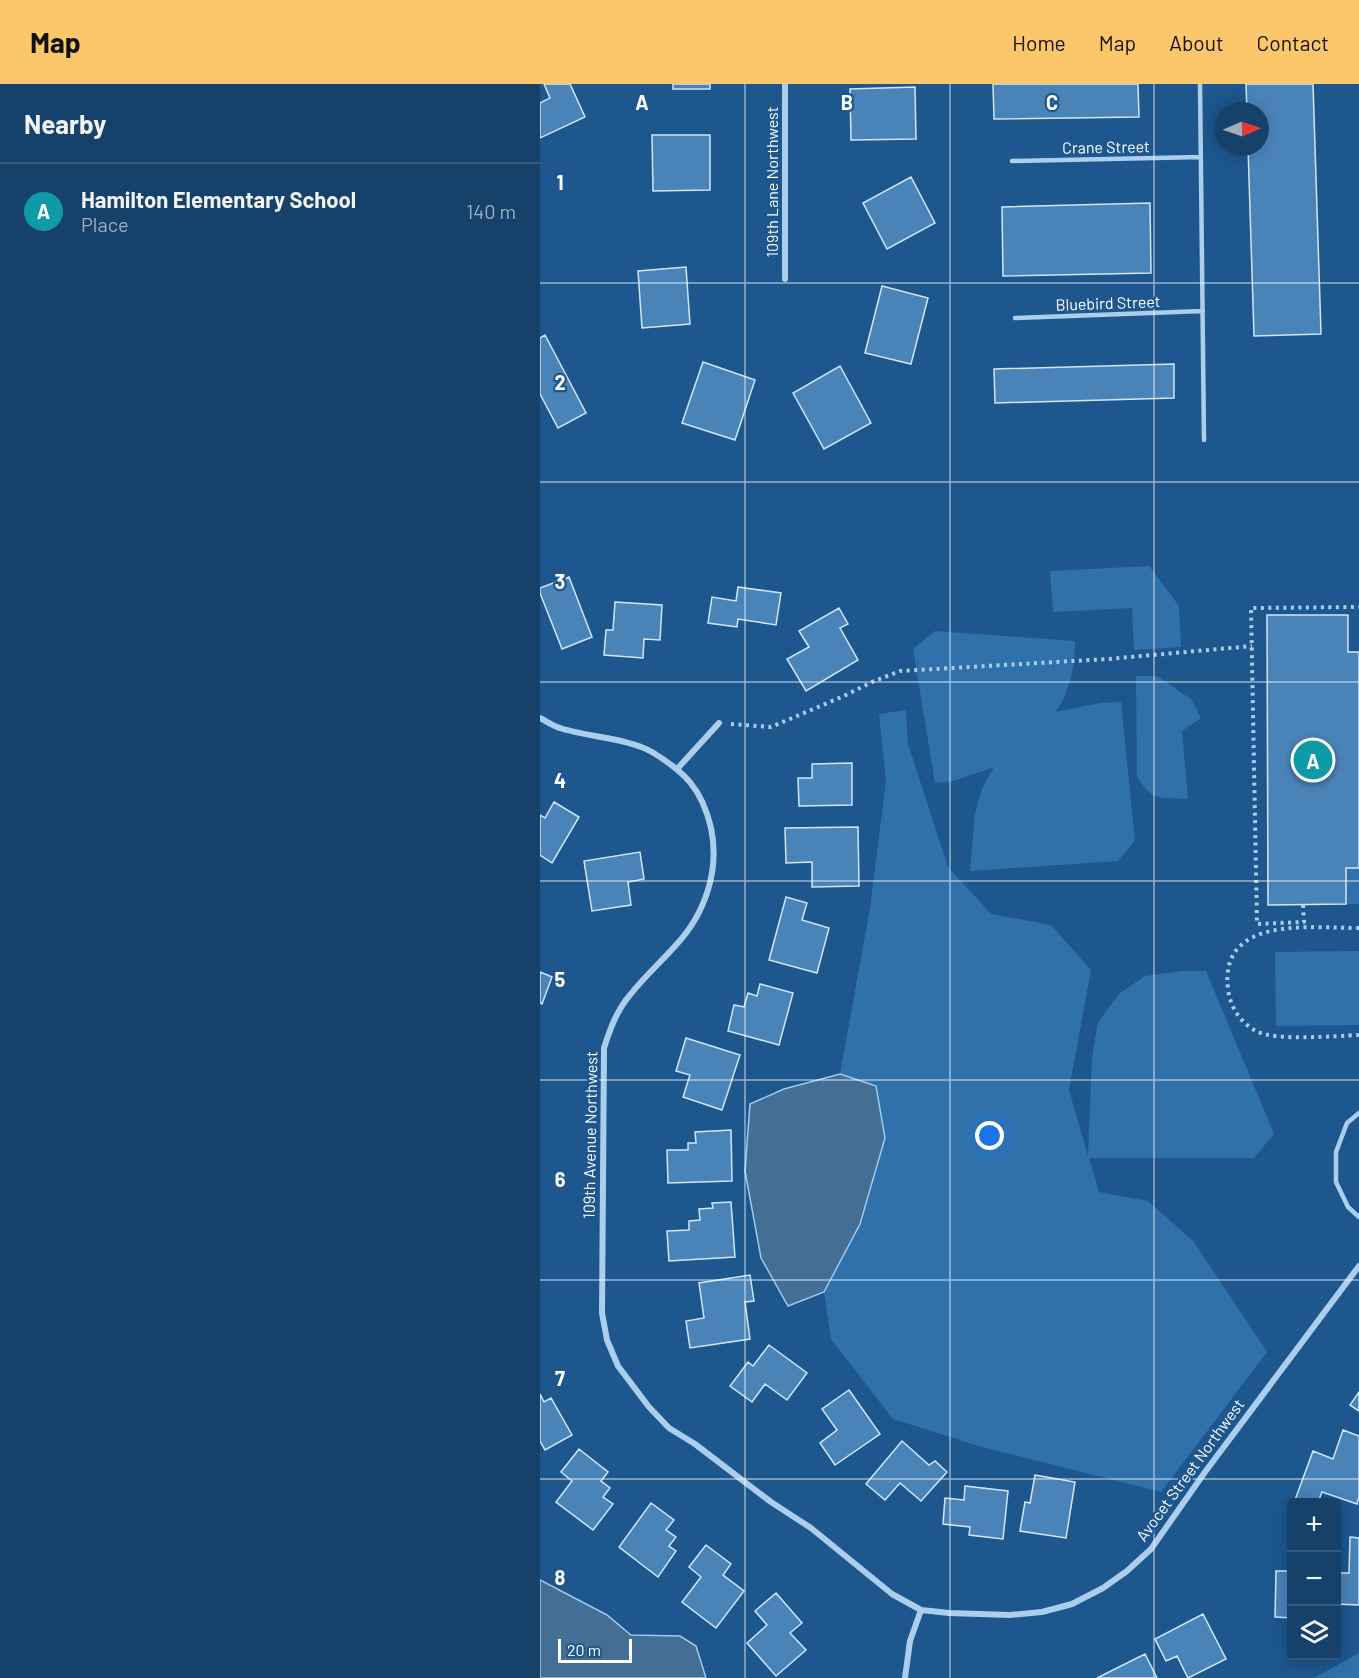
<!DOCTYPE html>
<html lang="en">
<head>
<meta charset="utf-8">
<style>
	:root { --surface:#16416a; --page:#1f4870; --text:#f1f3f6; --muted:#9eafc1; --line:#355a7e; --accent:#fcc76a }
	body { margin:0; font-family:Barlow,sans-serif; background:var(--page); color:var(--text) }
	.controls { position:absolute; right:18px; bottom:18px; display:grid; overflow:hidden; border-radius:6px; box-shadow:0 3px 15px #0003 }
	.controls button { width:54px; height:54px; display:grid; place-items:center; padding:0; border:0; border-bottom:2px solid var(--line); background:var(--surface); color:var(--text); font:30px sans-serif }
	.compass { position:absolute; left:675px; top:18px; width:54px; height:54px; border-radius:50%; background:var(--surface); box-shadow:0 3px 15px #0003; rotate:88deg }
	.scale { position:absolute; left:18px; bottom:15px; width:74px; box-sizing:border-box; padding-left:6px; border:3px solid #fff; border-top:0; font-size:16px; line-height:21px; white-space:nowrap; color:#fff; -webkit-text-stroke:4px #1d578e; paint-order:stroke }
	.you { position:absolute; left:450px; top:1052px; width:21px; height:21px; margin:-15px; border:4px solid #fff; border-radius:50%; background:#1a73e8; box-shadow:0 0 0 9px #1a73e833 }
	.badge { display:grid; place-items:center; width:39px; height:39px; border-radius:50%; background:var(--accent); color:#fff; font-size:20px; font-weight:700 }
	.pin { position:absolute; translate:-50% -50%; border:3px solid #fff; box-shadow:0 2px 6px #0006 }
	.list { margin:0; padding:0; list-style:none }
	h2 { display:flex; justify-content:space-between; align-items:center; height:78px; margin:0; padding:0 24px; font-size:26px }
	h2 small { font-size:20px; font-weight:400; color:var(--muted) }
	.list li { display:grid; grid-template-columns:39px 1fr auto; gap:18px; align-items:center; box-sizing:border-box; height:96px; padding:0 24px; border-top:2px solid var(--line) }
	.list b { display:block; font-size:22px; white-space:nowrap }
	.list p { margin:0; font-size:20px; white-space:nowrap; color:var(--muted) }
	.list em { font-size:20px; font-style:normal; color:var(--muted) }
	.icon { flex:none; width:33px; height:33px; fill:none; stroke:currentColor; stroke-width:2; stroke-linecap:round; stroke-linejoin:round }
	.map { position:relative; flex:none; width:819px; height:1594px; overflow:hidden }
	header { display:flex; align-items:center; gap:36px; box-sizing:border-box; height:84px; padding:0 30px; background:var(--accent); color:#111 }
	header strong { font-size:28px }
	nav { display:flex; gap:33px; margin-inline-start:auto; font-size:21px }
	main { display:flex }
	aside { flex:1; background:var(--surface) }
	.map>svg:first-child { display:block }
	.green { fill:#3071ac }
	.water { fill:#456e95; stroke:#9ecaef; stroke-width:1.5 }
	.building { fill:#4a83b8; stroke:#d1e6f9; stroke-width:1.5 }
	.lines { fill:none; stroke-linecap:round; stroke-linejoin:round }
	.path { stroke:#abceed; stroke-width:4; stroke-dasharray:3 4.5; stroke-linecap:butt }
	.lane { stroke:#abceed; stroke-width:4.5 }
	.street { stroke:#abceed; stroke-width:6 }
	.grid { fill:none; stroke:#fff; stroke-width:1.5; stroke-opacity:0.55 }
	.labels { text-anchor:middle; stroke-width:4.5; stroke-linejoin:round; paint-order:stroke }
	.street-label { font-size:16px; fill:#fff; stroke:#1d578e }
	.grid-label { font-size:20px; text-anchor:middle; font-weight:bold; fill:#fff; stroke:#1d578e; stroke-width:4.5; stroke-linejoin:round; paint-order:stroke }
</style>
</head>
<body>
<header>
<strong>Map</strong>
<nav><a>Home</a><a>Map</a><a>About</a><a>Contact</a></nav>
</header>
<main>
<aside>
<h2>Nearby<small></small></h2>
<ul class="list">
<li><span class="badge" style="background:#0f9aa8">A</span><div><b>Hamilton Elementary School</b><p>Place</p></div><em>140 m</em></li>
</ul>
</aside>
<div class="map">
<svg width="819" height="1594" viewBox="0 0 819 1594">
	<rect width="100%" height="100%" fill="#1d578e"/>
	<path class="green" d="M609,482L639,522L641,563L594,566L592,524L513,528L510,487Z
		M395,547L535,557C535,582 530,606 516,628L560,619L581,618L595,757L578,777L430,787L435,729L442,704L454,683L413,697L395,699L373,565Z
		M596,592H617L651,615L661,634L642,647L648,715C621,713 611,718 597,692Z
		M366,626L368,660L408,783L451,830L511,841L551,886L529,1006L548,1072L552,974L558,938L580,909L605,892L643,887H666L734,1050L714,1074H549L559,1108L608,1117L653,1157L727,1268L621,1408L442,1363L353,1335L291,1255L284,1208L320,1140L336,1002L300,990L330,824L346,697L339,630Z
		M806,784H819V820H806Z
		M819,867V941L736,942L735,868Z
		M819,1569V1594H774Z"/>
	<path class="water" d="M300,990L336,1002L345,1054L320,1140L284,1208L248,1222L221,1174L205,1087L210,1020L244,1005Z
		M0,1496L67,1531L91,1551L140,1552L156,1562L166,1594H0Z"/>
	<path class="building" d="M4,0H30L45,33L0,54V19L10,14Z
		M133,0H170V5H133Z
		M453,0H598L599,33L454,35Z
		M706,0H773L781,250L714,252L708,63H720V27H707Z
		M375,3L376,55L311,56L310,5Z
		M112,51H170V106L113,107Z
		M371,93L395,139L347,165L323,119Z
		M610,119L611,189L463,192L462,123Z
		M146,183L150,240L102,244L98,187Z
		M342,202L388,214L371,280L325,269Z
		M5,251L46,329L18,344L0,310V254Z
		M163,278L215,296L195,356L142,339Z
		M634,280V314L455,319L454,285Z
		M300,282L331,339L284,365L253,309Z
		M29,493L52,553L22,565L0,509V504Z
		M198,503L241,509L236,541L198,535L197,543L168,539L172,513L196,517Z
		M75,518L122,521L120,556L104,555L103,574L64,571L66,546H73Z
		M299,524L308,540L300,544L318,576L266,607L247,575L269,563L259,547Z
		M727,531H808V568H819V784H806V820L728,821Z
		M312,679V721L259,722L258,694H272V680Z
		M14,718L39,733L12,779L0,771V731L5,734Z
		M318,743L319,802L272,803V778L246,779L245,744Z
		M100,768L104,795L88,798L91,821L52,827L44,777Z
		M246,813L267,819L262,836L289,844L277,889L229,876Z
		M0,888L12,893L2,920L0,919Z
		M220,900L253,909L239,961L188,947L194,921L204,923L208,909L217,912Z
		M146,954L200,971L182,1026L143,1013L150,991L136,987Z
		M191,1046L192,1097L128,1099L127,1066H148V1059H156L155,1048Z
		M191,1118L195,1173L129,1177L127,1147L149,1146V1137L160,1136L159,1125L173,1124L172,1119Z
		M210,1191L214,1217L205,1218L210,1255L150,1264L146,1237L164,1234L159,1199Z
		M229,1261L267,1289L247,1316L225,1300L212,1318L190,1302L208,1278L213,1282Z
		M309,1306L340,1350L295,1381L280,1359L297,1346L282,1325Z
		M819,1308V1327L810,1321Z
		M0,1310L4,1318L11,1314L32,1351L5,1366L0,1357Z
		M803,1346L819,1352V1413L817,1420L782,1408L778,1418H763L755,1416L773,1367L793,1375Z
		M362,1357L389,1381L395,1377L407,1388L381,1417L360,1399L345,1416L326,1400Z
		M39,1365L68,1388L61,1397L70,1404L63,1413L73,1420L53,1446L16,1418L32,1397L21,1388Z
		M495,1391L535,1398L526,1454L480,1447L485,1418L490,1419Z
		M425,1402L468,1407L463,1455L429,1451L430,1443L403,1440L405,1414L424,1416Z
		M111,1419L134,1436L126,1446L136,1453L129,1462L136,1467L118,1493L79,1463Z
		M810,1453L819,1454V1521L796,1520V1489H809Z
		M166,1461L191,1480L183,1491L204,1507L176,1544L142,1518L161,1493L149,1483Z
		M736,1487H752V1534L735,1533Z
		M236,1509L262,1539L250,1549L266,1566L236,1592L207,1559L227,1541L215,1527Z
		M663,1530L686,1575L648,1594L637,1572L626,1577L615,1555Z
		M605,1570L617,1594H557Z"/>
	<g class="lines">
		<path class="path" d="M191,640L231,643L304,612L332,598L360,587L568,575L712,562
			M763,821L764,838L717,840L711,524L819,523
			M819,844C771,844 679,831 688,905C690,923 701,940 718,948C738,957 795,952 819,951"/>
		<path class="lane" d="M660,0L664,356
			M472,77L661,73
			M475,234L663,227
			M819,1029L807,1039L796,1068V1098L808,1123L819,1133"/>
		<path class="street" d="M245,195V0
			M0,634C6,637 13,642 20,644C47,653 88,654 112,668C145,688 162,705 171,744C180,786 165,830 136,861C121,878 104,893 90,911C77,926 70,945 64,964L62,1229L67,1256L78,1282L109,1323L129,1344L155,1360L231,1418L271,1444L352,1510L381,1526L370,1557L365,1594
			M138,684L179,639
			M381,1526L409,1529L470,1531L502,1528L532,1520L563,1504L587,1487L611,1465L665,1388L819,1182"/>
	</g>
	<path class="grid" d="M205,0V1594M410,0V1594M614,0V1594M0,199H819M0,398H819M0,598H819M0,797H819M0,996H819M0,1196H819M0,1395H819"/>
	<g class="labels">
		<g class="street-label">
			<text transform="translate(566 63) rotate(-1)" y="6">Crane Street</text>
			<text transform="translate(232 98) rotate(-90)" y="6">109th Lane Northwest</text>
			<text transform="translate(568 219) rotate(-2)" y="6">Bluebird Street</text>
			<text transform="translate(50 1051) rotate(-89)" y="6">109th Avenue Northwest</text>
			<text transform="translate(650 1386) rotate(-54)" y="6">Avocet Street Northwest</text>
		</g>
	</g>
	<g class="grid-label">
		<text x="102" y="26">A</text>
		<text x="307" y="26">B</text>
		<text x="512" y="26">C</text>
		<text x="20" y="106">1</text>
		<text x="20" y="306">2</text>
		<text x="20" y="505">3</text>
		<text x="20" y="704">4</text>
		<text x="20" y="903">5</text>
		<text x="20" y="1103">6</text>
		<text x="20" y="1302">7</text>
		<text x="20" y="1501">8</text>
	</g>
</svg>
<div class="controls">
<button>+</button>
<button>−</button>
<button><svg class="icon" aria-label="layers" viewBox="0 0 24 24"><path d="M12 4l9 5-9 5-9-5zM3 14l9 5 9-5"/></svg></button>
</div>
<svg class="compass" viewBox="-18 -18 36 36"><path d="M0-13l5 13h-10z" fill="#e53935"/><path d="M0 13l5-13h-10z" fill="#9eafc1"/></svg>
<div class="scale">20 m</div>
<div class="you"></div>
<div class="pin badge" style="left:773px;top:676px;background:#0f9aa8">A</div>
</div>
</main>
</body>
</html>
